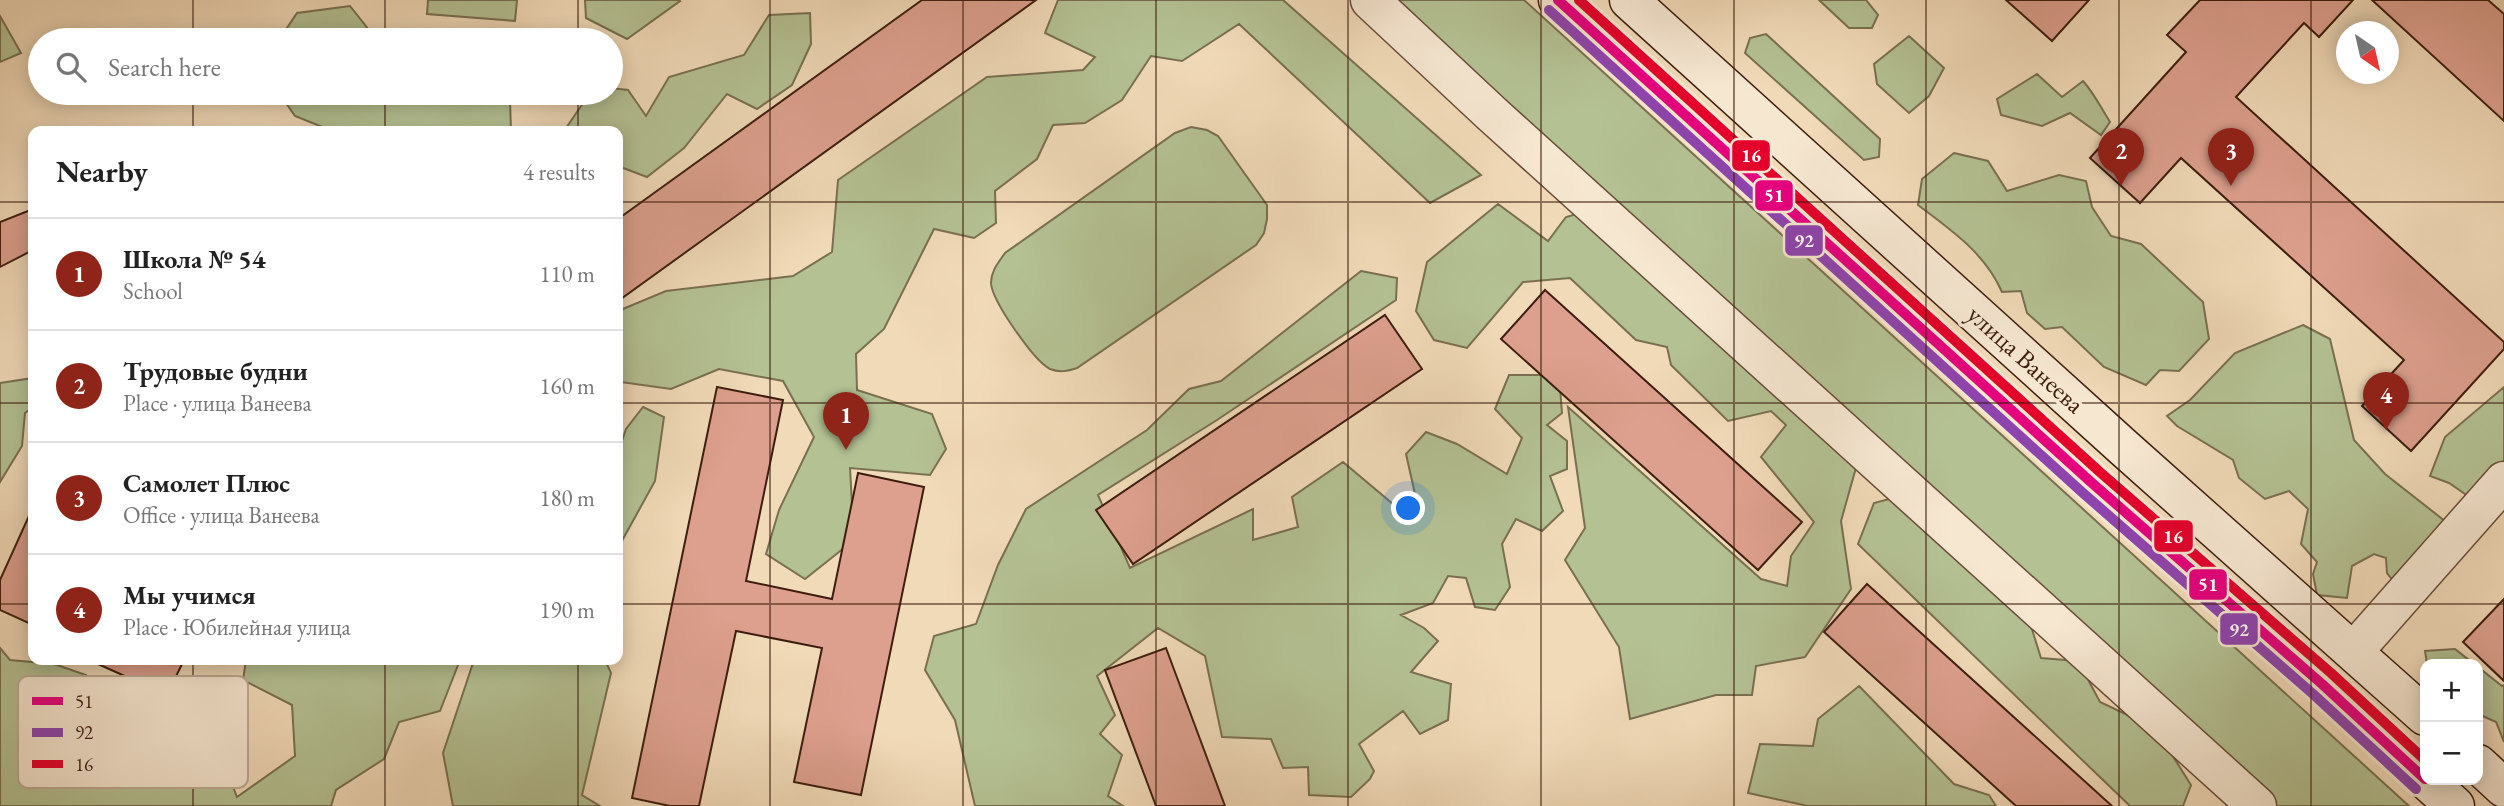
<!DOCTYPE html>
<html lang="en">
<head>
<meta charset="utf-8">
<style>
	:root { --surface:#fff; --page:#f6f6f6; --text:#222; --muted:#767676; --line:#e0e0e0; --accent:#8f2418 }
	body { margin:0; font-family:"EB Garamond",serif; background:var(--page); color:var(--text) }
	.controls { position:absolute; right:21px; bottom:21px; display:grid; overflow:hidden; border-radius:14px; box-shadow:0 4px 18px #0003 }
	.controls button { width:63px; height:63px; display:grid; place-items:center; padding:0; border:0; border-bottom:2px solid var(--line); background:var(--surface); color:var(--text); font:35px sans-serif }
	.compass { position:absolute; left:2336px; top:21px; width:63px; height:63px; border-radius:50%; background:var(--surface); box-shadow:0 4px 18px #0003; rotate:146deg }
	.you { position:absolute; left:1409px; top:509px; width:24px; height:24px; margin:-18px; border:5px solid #fff; border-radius:50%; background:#1a73e8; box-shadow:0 0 0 10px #1a73e833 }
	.badge { display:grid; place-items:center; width:46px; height:46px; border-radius:50%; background:var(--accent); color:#fff; font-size:23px; font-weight:700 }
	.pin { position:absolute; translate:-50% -58px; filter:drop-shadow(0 2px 4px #0008) }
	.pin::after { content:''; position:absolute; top:37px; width:24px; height:21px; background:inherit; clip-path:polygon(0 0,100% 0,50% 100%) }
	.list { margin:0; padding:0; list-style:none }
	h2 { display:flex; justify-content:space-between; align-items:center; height:91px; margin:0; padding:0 28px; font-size:30px }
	h2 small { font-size:23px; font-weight:400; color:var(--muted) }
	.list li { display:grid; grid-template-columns:46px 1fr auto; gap:21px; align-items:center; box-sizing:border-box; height:112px; padding:0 28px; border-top:2px solid var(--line) }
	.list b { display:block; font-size:26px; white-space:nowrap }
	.list p { margin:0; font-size:23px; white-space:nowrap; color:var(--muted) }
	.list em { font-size:23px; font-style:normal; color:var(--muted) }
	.icon { flex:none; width:38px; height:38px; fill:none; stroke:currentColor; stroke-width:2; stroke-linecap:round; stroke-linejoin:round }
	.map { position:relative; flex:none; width:2504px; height:806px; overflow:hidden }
	.search { position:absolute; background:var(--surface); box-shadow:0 4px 18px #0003; left:28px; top:28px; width:595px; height:77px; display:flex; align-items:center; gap:18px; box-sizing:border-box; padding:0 24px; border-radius:38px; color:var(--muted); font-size:26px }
	.panel { position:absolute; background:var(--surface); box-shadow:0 4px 18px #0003; left:28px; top:126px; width:595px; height:539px; border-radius:14px }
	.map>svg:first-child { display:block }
	.green { fill:#b4c193; stroke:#796f51; stroke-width:2 }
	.building { fill:#dda08e; stroke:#3e1d0f; stroke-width:2 }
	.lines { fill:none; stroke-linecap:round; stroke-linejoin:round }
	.minor-casing { stroke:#6b4c39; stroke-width:41 }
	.secondary-casing { stroke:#3e1d0f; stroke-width:41 }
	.minor { stroke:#f6e7d1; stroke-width:38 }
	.secondary { stroke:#f6e7d1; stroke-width:38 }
	.bus-1-casing { stroke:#f6e7d1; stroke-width:16 }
	.bus-2-casing { stroke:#f6e7d1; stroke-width:16 }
	.bus-3-casing { stroke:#f6e7d1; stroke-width:16 }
	.bus-1 { stroke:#e5007d; stroke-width:10 }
	.bus-2 { stroke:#8e44ad; stroke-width:10 }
	.bus-3 { stroke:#e4002b; stroke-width:10 }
	.grid { fill:none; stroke:#3e1d0f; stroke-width:2; stroke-opacity:0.55 }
	.labels { text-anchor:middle; stroke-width:7; stroke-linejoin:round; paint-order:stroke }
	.street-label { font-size:26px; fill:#3e1d0f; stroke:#f6e7d1 }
	.key { fill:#f6e7d1; stroke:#bfaa97; stroke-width:2 }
	.key-label { font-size:19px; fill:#3e1d0f }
	.line-badge { stroke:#f6e7d1; stroke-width:2.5 }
	.badge-label { font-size:19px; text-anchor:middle; font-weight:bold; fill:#fff }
</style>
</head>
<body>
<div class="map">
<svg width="2504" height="806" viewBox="0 0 2504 806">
	<rect width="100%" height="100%" fill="#f1dab8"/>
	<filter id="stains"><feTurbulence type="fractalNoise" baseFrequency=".00286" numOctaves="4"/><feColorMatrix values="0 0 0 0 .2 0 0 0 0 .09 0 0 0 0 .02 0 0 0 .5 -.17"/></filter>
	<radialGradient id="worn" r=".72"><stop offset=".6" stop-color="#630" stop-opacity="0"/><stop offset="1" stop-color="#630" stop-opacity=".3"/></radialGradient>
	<path class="green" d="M428,0H517L515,21L427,14Z
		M585,0H679L680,1L627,39L586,18Z
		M1058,0H1283L1481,175L1430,203L1239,24L1182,61L1151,56L1122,100L1085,123L1053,125L1037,159L995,191L996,223L974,238L934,229L884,329L856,354L857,390L932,414L946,449L930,475L850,468L854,540L805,579L766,554L779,510L814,437L783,381L719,369L671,389L621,382L618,385V311L666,291L793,276L832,252L838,180L987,77L1083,70L1095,57L1045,33Z
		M1393,0H1524L2409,806H2277Z
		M1819,0H1866L1878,15L1872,28H1849Z
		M350,6L377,40H279L297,13Z
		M810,13L811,44L792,85L757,109L727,94L684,148L647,177L618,166V131H564L590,93H611V88L628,90L646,116L669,77L744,55L769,15Z
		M0,16L21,53L0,62Z
		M1766,34L1880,139L1879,157L1864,160L1745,53L1750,38Z
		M1909,36L1944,68L1929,96L1909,113L1877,84L1874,64Z
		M2037,74L2062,97L2083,81C2094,93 2101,108 2110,122L2101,135L2070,113L2042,126L2001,115L1997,99Z
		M279,93H503L510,100L511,131H396L395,127L382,131H332L295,116Z
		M1191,127L1207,130L1218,136L1267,205V219L1264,233L1256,245L1077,368C1068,371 1060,373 1050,369C1034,361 992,301 991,283C991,271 998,263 1005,253L1175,133Z
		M1954,153L1988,161L2007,191L2059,175L2086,181L2092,207L2111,236L2141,244L2203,302L2209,339L2179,371L2160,370L2146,385L2104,367L2062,327L2045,329L2027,313L2021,291L2002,292C1985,253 1951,230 1918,205L1922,179Z
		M1498,204L1548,241L1566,217L1605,206L1859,457L1841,521L1851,589L1805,657L1756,666L1752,695H1716L1630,719L1619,647L1565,560L1585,528L1568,407L1761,579L1787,586L1791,556L1814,522L1761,457L1786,425L1771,411L1728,421L1671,365L1667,347L1636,340L1570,278L1523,282L1467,348L1434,340L1416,311L1427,262Z
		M1361,271L1397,278L1396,300L1217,420L1098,495L1130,568L1253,509V540L1298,527L1292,497L1343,462L1393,504L1415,494L1406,454L1426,432L1457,444L1507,474L1522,438L1495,409L1509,375H1559L1562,413L1547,425L1567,441V469L1550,476L1563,511L1542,531L1516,519L1502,544L1510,587L1495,610L1475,607L1466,578L1448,576L1433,603L1401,615L1424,628L1438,641L1411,672L1451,684L1448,720L1420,734L1403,711L1359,744L1374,771L1370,779L1351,797L1309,795L1308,767L1283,768L1271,739L1222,737L1205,656L1158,628L1097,676L1115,715L1100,734L1122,755L1108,796L1123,806H975L955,720L925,670L934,636L976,624L998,565L1026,509L1147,430L1189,389L1221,381Z
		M2303,325L2330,339L2354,440L2385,474L2450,525L2395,583L2387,573L2386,558L2374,554L2352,566L2347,598L2317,595L2313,574L2317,562L2301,544L2308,509L2289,491L2265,499L2239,478L2233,460L2177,426L2167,416L2190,400L2235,353Z
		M33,378V407L25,413L22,446L0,482V383Z
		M2504,387V473L2478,503L2449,483L2430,476L2445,437Z
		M643,407L664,417L655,481L618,548V453L626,429Z
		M1904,495L2024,604L2041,658L2078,661L2100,702L2155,728L2191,785L2183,806H2130L1858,544L1874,503Z
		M0,648L10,660L54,664L86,675L89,700L124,698L215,741L237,797L295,756L292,705L243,680L246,660H460L440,711L399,722L384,759L336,790L331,806H0Z
		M2455,649L2474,664H2427L2425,651Z
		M474,660H605L611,673L582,795L600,806H453L443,753Z
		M2478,667L2502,686L2504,685V742L2496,722L2478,714Z
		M1859,686L1954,784L1989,795L1996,806H1808L1748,793L1760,744L1813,746L1818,719Z"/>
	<path class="building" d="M922,0H1036L618,301V219Z
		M2006,0H2089L2052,41Z
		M2200,0H2353L2319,37L2304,23L2236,97L2504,342V349L2411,451L2362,406L2404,360L2181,158L2140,203L2090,158L2186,52L2167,35Z
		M2372,0H2488L2504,14V121Z
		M33,209V250L0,267V222Z
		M1545,290L1802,522L1758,570L1501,339Z
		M1385,315L1422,369L1133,564L1096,510Z
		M717,387L783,400L746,581L832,599L858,473L924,487L861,795L794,782L822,648L736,631L699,806H670L632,798Z
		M33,507V625L0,610V580Z
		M1867,584L2112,806H2016L1824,632Z
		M2504,599V681L2463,642Z
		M1166,648L1225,806H1156L1105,670Z
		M89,660H184L167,695Z"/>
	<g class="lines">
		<g class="minor-casing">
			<path id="minor" d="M1370,0L1492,114L2257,806
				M2354,651L2504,481"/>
		</g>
		<g class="secondary-casing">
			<path id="secondary" d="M1558,0L2092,483L2322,684L2425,779
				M1629,0L2123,447L2425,716
				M2478,764L2504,788
				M2426,780L2455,806"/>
		</g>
		<use href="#minor" class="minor"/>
		<use href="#secondary" class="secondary"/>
		<g class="bus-1-casing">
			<path id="bus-1" d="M1558,0L2092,483L2322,684L2425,779"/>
		</g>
		<g class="bus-2-casing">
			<path id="bus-2" d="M1549,10L2083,493L2313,694L2416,789"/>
		</g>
		<g class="bus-3-casing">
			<path id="bus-3" d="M1579,0L2101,473L2331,673L2425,760"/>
		</g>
		<use href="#bus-1" class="bus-1"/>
		<use href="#bus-2" class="bus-2"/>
		<use href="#bus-3" class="bus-3"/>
	</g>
	<path class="grid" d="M193,0V40M385,0V40M578,0V40M770,0V806M963,0V806M1156,0V806M1348,0V806M1541,0V806M1734,0V806M1926,0V806M2119,0V806M2311,0V806M193,93V131M385,93V131M578,93V131M0,202H33M618,202H2504M0,403H33M618,403H2504M0,604H33M618,604H2504M193,660V806M385,660V806M578,660V806"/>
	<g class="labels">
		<g class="street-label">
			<text transform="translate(2026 359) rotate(42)" y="9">улица Ванеева</text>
		</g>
	</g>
	<rect x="18" y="676" width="230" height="112" rx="10" class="key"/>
	<rect x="32" y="697" width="31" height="8" fill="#e5007d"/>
	<rect x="32" y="728" width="31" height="9" fill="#8e44ad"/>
	<rect x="32" y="760" width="31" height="8" fill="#e4002b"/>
	<g class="key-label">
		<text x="75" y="708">51</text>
		<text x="75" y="739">92</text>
		<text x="75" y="771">16</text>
	</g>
	<g class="line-badge">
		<rect x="1731" y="139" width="40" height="33" rx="7" fill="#e4002b"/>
		<rect x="1754" y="179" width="40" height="33" rx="7" fill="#e5007d"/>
		<rect x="1784" y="224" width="40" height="33" rx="7" fill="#8e44ad"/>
		<rect x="2153" y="519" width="41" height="34" rx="7" fill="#e4002b"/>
		<rect x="2188" y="568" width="40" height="33" rx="7" fill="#e5007d"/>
		<rect x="2219" y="612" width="40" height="34" rx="7" fill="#8e44ad"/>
	</g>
	<g class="badge-label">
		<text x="1751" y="162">16</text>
		<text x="1774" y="202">51</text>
		<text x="1804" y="247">92</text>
		<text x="2173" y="543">16</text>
		<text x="2208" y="591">51</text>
		<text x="2239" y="636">92</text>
	</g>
	<rect width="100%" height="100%" filter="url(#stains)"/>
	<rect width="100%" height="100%" fill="url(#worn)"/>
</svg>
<div class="controls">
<button>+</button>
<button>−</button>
</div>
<svg class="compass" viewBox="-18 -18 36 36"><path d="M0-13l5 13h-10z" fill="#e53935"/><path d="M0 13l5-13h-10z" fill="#767676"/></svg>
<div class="you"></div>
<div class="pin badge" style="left:846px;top:450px">1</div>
<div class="pin badge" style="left:2121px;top:186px">2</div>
<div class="pin badge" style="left:2231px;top:186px">3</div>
<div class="pin badge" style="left:2386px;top:430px">4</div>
<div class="search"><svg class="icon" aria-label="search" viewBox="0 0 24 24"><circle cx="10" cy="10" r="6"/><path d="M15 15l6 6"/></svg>Search here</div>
<section class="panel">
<h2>Nearby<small>4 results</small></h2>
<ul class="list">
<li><span class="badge">1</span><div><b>Школа № 54</b><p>School</p></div><em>110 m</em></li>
<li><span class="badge">2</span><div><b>Трудовые будни</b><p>Place · улица Ванеева</p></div><em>160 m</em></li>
<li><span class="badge">3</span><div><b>Самолет Плюс</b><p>Office · улица Ванеева</p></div><em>180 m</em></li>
<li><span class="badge">4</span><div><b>Мы учимся</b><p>Place · Юбилейная улица</p></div><em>190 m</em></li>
</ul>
</section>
</div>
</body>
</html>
